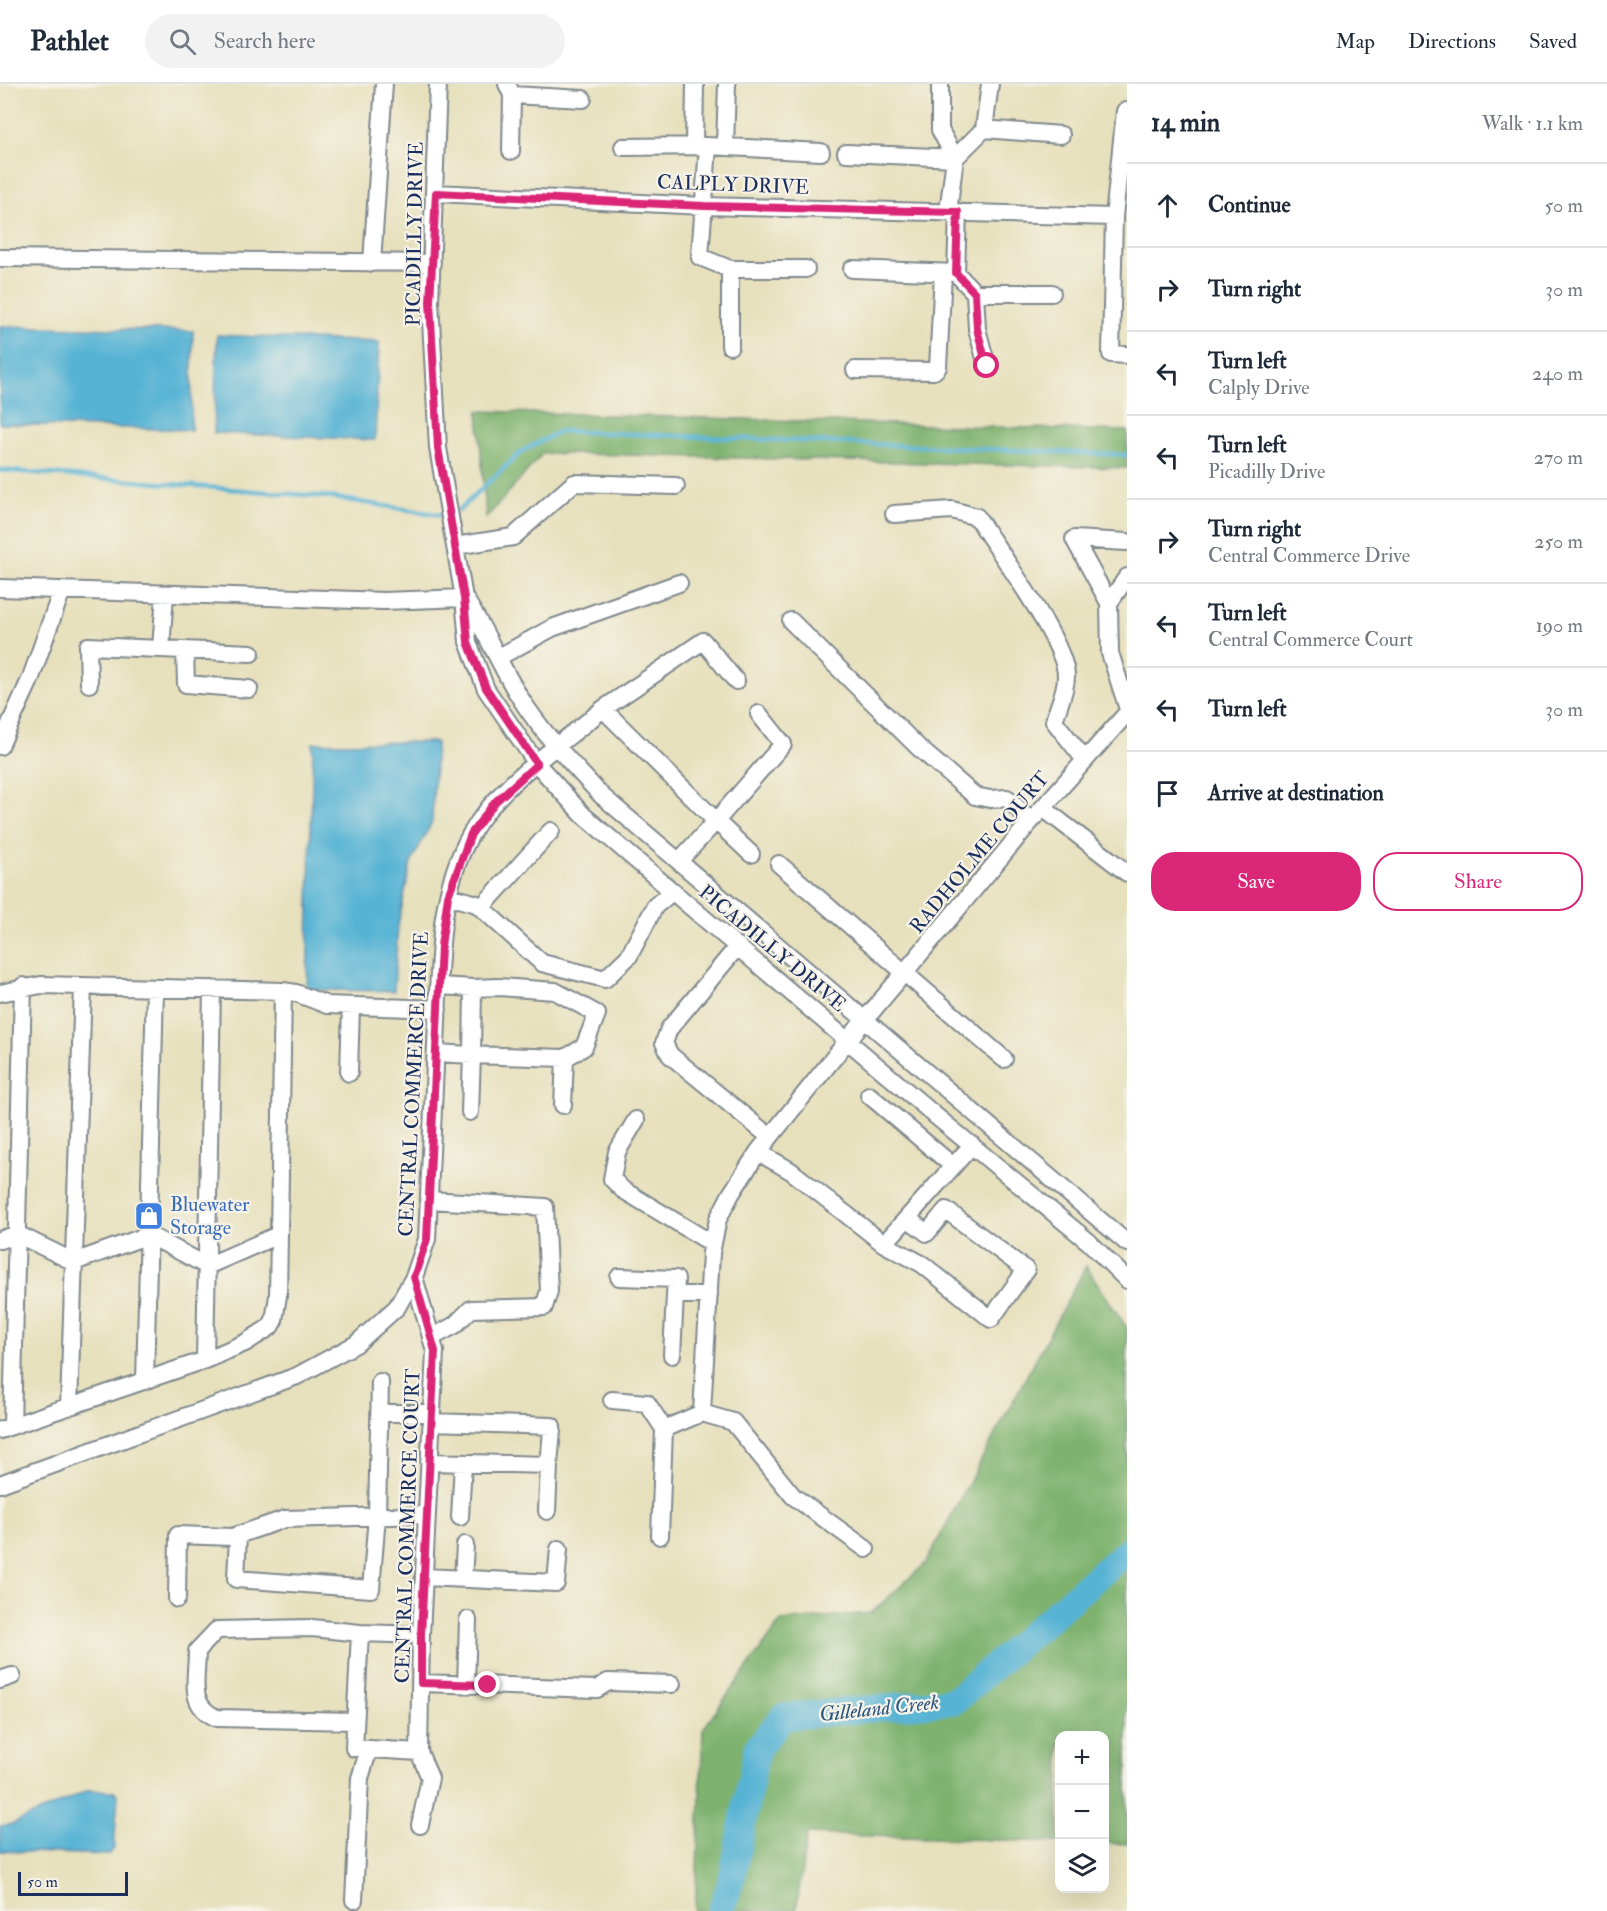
<!DOCTYPE html>
<html lang="en">
<head>
<meta charset="utf-8">
<style>
	:root { --surface:#fff; --page:#f2f2f3; --text:#1f2937; --muted:#747a83; --line:#e0e1e3; --accent:#db2777 }
	body { margin:0; font-family:"IM FELL Double Pica",serif; background:var(--page); color:var(--text) }
	.controls { position:absolute; right:18px; bottom:18px; display:grid; overflow:hidden; border-radius:12px; box-shadow:0 6px 24px #0002 }
	.controls button { width:54px; height:54px; display:grid; place-items:center; padding:0; border:0; border-bottom:2px solid var(--line); background:var(--surface); color:var(--text); font:30px sans-serif }
	.scale { position:absolute; left:18px; bottom:15px; width:110px; box-sizing:border-box; padding-left:6px; border:3px solid #1b2f5e; border-top:0; font-size:16px; line-height:21px; white-space:nowrap; color:#1b2f5e; -webkit-text-stroke:4px #f7f3e8; paint-order:stroke }
	.stop { position:absolute; width:18px; height:18px; margin:-14px; border:4px solid #db2777; border-radius:50%; background:#fff }
	.stop.end { background:#db2777; border-color:#fff; box-shadow:0 2px 6px #0008 }
	.list { margin:0; padding:0; list-style:none }
	h2 { display:flex; justify-content:space-between; align-items:center; height:78px; margin:0; padding:0 24px; font-size:26px }
	h2 small { font-size:20px; font-weight:400; color:var(--muted) }
	.list li { display:grid; grid-template-columns:39px 1fr auto; gap:18px; align-items:center; box-sizing:border-box; height:84px; padding:0 24px; border-top:2px solid var(--line) }
	.list b { display:block; font-size:22px; white-space:nowrap }
	.list p { margin:0; font-size:20px; white-space:nowrap; color:var(--muted) }
	.list em { font-size:20px; font-style:normal; color:var(--muted) }
	.actions { display:flex; gap:12px; padding:18px 24px }
	.actions a { flex:1; padding:14px 0; border:2px solid var(--accent); border-radius:24px; text-align:center; font-size:21px; color:var(--accent) }
	.actions .main { background:var(--accent); color:#fff }
	.icon { flex:none; width:33px; height:33px; fill:none; stroke:currentColor; stroke-width:2; stroke-linecap:round; stroke-linejoin:round }
	.map { position:relative; flex:none; width:1127px; height:1827px; overflow:hidden }
	header { display:flex; align-items:center; gap:36px; box-sizing:border-box; height:84px; padding:0 30px; background:var(--surface); border-bottom:2px solid var(--line) }
	header strong { font-size:28px }
	nav { display:flex; gap:33px; margin-inline-start:auto; font-size:21px }
	.search { width:420px; height:54px; background:var(--page); display:flex; align-items:center; gap:15px; box-sizing:border-box; padding:0 21px; border-radius:33px; color:var(--muted); font-size:22px }
	main { display:flex }
	aside { flex:1; background:var(--surface) }
	.map>svg:first-child { display:block }
	.forest { fill:#7eb26e; stroke:#4c7066; stroke-width:1.5 }
	.water { fill:#56b3d4; stroke:#387199; stroke-width:1.5 }
	.lines { fill:none; stroke-linecap:round; stroke-linejoin:round }
	.stream { stroke:#56b3d4; stroke-width:4.5 }
	.river { stroke:#56b3d4; stroke-width:27 }
	.minor-casing { stroke:#80888d; stroke-width:20 }
	.minor { stroke:#fff; stroke-width:16 }
	.route { stroke:#db2777; stroke-width:8 }
	.labels { text-anchor:middle; stroke-width:4.5; stroke-linejoin:round; paint-order:stroke }
	.street-label { font-size:20px; fill:#1b2f5e; stroke:#f7f3e8 }
	.shop-label { font-size:20px; fill:#366cbe; stroke:#f7f3e8; text-anchor:start }
	.water-label { font-size:21px; font-style:italic; fill:#2d5781; stroke:#f7f3e8 }
</style>
</head>
<body>
<header>
<strong>Pathlet</strong>
<div class="search"><svg class="icon" aria-label="search" viewBox="0 0 24 24"><circle cx="10" cy="10" r="6"/><path d="M15 15l6 6"/></svg>Search here</div>
<nav><a>Map</a><a>Directions</a><a>Saved</a></nav>
</header>
<main>
<div class="map">
<svg width="1127" height="1827" viewBox="0 0 1127 1827">
	<rect width="100%" height="100%" fill="#f7f3e8"/>
	<filter id="ink" filterUnits="userSpaceOnUse"><feTurbulence type="fractalNoise" baseFrequency=".0167" numOctaves="2"/><feDisplacementMap in="SourceGraphic" scale="12" xChannelSelector="R" yChannelSelector="G"/><feConvolveMatrix kernelMatrix="1 2 1 2 8 2 1 2 1" color-interpolation-filters="sRGB"/></filter>
	<filter id="wash" filterUnits="userSpaceOnUse"><feTurbulence type="fractalNoise" baseFrequency=".008" numOctaves="4" result="noise"/><feDisplacementMap in="SourceGraphic" scale="24" xChannelSelector="R" yChannelSelector="G"/><feGaussianBlur stdDeviation="1.35" result="paint"/><feColorMatrix in="noise" values="0 0 0 0 0 0 0 0 0 0 0 0 0 0 0 0 0 1.4 0 .05"/><feComposite in="paint" operator="in"/></filter>
	<g filter="url(#wash)">
		<rect width="100%" height="100%" fill="#e6e0bc"/>
		<path class="forest" d="M478,327L1127,347V384L543,369L486,434Z
			M1086,1182L1127,1244V1760L1105,1759L1104,1652H1060L1059,1758L807,1750L796,1827H695L703,1645L781,1537L871,1529L925,1480Z"/>
		<path class="water" d="M0,242L193,247L191,346L0,340Z
			M217,251L379,258L375,356L214,349Z
			M436,658L432,738L411,779L398,841L394,907L317,906L307,903L313,659Z
			M89,1706L114,1707L118,1711L114,1764L109,1771L0,1767V1742L13,1740Z"/>
		<g class="lines">
			<path class="stream" d="M0,386L329,413L441,431
				M459,426L521,368L560,347L1127,371"/>
			<path class="river" d="M721,1827L732,1794L757,1664L783,1633L954,1617L1127,1467"/>
		</g>
	</g>
	<g filter="url(#ink)">
		<g class="lines">
			<g class="minor-casing">
				<path id="minor" d="M438,0L430,218L438,364L464,514L468,558L486,605L537,680L583,731L937,1033L1089,1158L1127,1196
					M507,0L512,11L511,67
					M940,0V46L955,74
					M512,11L583,15
					M984,45L990,0
					M694,62L695,0
					M708,62L700,173L730,185H806
					M623,63L708,62L821,68
					M725,63L727,0
					M846,69L955,74
					M436,109L704,122L1114,133L1111,270L1127,271
					M948,128L955,74L984,45L1061,51
					M1114,133L1125,27H1127
					M0,174L432,179
					M372,179L384,0
					M730,185V262
					M852,185L956,189L975,209L977,245L987,282
					M956,189L958,128
					M975,209H1052
					M855,286L934,287L938,283L943,189
					M894,430L952,426L977,433C996,464 1068,561 1066,593C1066,607 1058,623 1054,637L1085,676
					M1127,458L1074,455L1109,519L1110,569L1127,622
					M455,462L513,453L574,399L676,402
					M0,504L384,517L464,514
					M165,510L161,565L251,569
					M465,515C486,546 499,580 519,612C542,649 572,680 602,712L1127,1159
					M1109,519L1127,493
					M791,537L919,664L975,712L990,715L1007,714L1031,737
					M185,566L186,600L249,605
					M499,573L552,544L679,499
					M89,600L88,562L161,565
					M603,625L703,557L736,597
					M0,662L30,596L62,506
					M1043,724L1127,789
					M751,770L716,737L783,660L759,630
					M779,780L1004,975
					M448,812L477,820L542,879L605,895L629,872L655,822L673,807
					M481,824L551,747
					M738,862L669,945L664,959L670,971L770,1053
					M439,902L473,904L472,971L565,974
					M473,904L499,903L555,907L597,930L584,963L565,974L563,1021
					M0,909L41,901L283,907L296,909L327,921L438,925
					M436,969L472,971L470,1028
					M349,989L351,922
					M869,1011L953,1082
					M636,1036L617,1068L612,1095L623,1106L713,1160
					M758,1068L791,1087L884,1160L972,1061
					M429,1116L545,1123L549,1207L544,1223L471,1225L455,1241L431,1254
					M0,1156L17,1150L74,1178L149,1151L207,1182L278,1151
					M884,1160L922,1180L991,1235L1026,1186L946,1126L927,1149L907,1134
					M414,1193L435,1267L421,1551L419,1668L430,1694L420,1741
					M619,1193L676,1195L675,1211H709
					M672,1271L675,1211
					M205,1276L212,905
					M145,1297L155,904
					M612,1316L647,1319L664,1345
					M69,1323L83,902
					M380,1329H432
					M702,1329L711,1169L718,1135L731,1110L758,1068L848,956L1031,737L1127,629
					M12,1342L23,902
					M0,1346L205,1276L245,1259L270,1243L274,1236L278,1212L283,907
					M429,1378L549,1381L552,1346V1342L431,1338
					M0,1400L297,1292L356,1260L397,1223L414,1193L427,1155C430,1090 433,1025 436,960C440,891 435,813 471,750C500,699 558,663 603,625L716,737L679,777
					M547,1427L549,1381
					M460,1433L463,1379
					M238,1451L236,1495L371,1505L377,1432L380,1298
					M660,1452L664,1345L702,1329L733,1338L793,1412L866,1465
					M424,1493L556,1499L559,1465
					M463,1495L465,1461
					M177,1515L178,1451L232,1453L285,1435L427,1431
					M0,1596L12,1592
					M421,1599L597,1605L608,1598L672,1600
					M466,1601L468,1536
					M355,1637L217,1634C187,1621 197,1596 197,1567L217,1546L312,1544L360,1549
					M419,1668L354,1664L360,1549L421,1551
					M354,1816L360,1694L369,1665"/>
			</g>
			<use href="#minor" class="minor"/>
		</g>
	</g>
	<g class="lines" filter="url(#ink)">
		<path class="route" d="M488,1601L421,1599V1551L435,1267L414,1193L427,1155L441,862L448,812L471,750L495,718L537,680L486,604L468,558L464,514L438,364L430,218L436,109L704,122L958,128L956,189L975,209L977,245L987,282"/>
	</g>
	<defs>
		<g id="shop-square" transform="scale(1.5)"><rect x="-9" y="-9" width="18" height="18" rx="4" fill="#3f7fe0" stroke="#f7f3e8"/><path d="M-5-2.5h2.3a2.7 3.5 0 0 1 5.4 0H5L5.5 6h-11ZM-1.5-2.5h3a1.5 2.3 0 0 0-3 0Z" fill="#fff"/></g>
	</defs>
	<g fill-rule="evenodd">
		<use href="#shop-square" x="149" y="1132"/>
	</g>
	<g class="labels">
		<g class="street-label">
			<text transform="translate(733 100) rotate(2)" y="7">CALPLY DRIVE</text>
			<text transform="translate(414 150) rotate(-89)" y="7">PICADILLY DRIVE</text>
			<text transform="translate(979 768) rotate(-50)" y="7">RADHOLME COURT</text>
			<text transform="translate(773 864) rotate(40)" y="7">PICADILLY DRIVE</text>
			<text transform="translate(413 1000) rotate(-87)" y="7">CENTRAL COMMERCE DRIVE</text>
			<text transform="translate(407 1442) rotate(-88)" y="7">CENTRAL COMMERCE COURT</text>
		</g>
		<g class="shop-label">
			<text x="170" y="1127">Bluewater<tspan x="170" dy="23">Storage</tspan></text>
		</g>
		<g class="water-label">
			<text transform="translate(879 1624) rotate(-6)" y="7">Gilleland Creek</text>
		</g>
	</g>
</svg>
<div class="controls">
<button>+</button>
<button>−</button>
<button><svg class="icon" aria-label="layers" viewBox="0 0 24 24"><path d="M12 4l9 5-9 5-9-5zM3 14l9 5 9-5"/></svg></button>
</div>
<div class="scale">50 m</div>
<div class="stop" style="left:987px;top:282px"></div>
<div class="stop end" style="left:488px;top:1601px"></div>
</div>
<aside>
<h2>14 min<small>Walk · 1.1 km</small></h2>
<ul class="list">
<li><svg class="icon" aria-label="ahead" viewBox="0 0 24 24"><path d="M12 20V5M6 11l6-6 6 6"/></svg><div><b>Continue</b></div><em>50 m</em></li>
<li><svg class="icon" aria-label="right" viewBox="0 0 24 24"><path d="M7 20v-9h11M14 6l5 5-5 5"/></svg><div><b>Turn right</b></div><em>30 m</em></li>
<li><svg class="icon" aria-label="left" viewBox="0 0 24 24"><path d="M17 20v-9H6M10 6l-5 5 5 5"/></svg><div><b>Turn left</b><p>Calply Drive</p></div><em>240 m</em></li>
<li><svg class="icon" aria-label="left" viewBox="0 0 24 24"><path d="M17 20v-9H6M10 6l-5 5 5 5"/></svg><div><b>Turn left</b><p>Picadilly Drive</p></div><em>270 m</em></li>
<li><svg class="icon" aria-label="right" viewBox="0 0 24 24"><path d="M7 20v-9h11M14 6l5 5-5 5"/></svg><div><b>Turn right</b><p>Central Commerce Drive</p></div><em>250 m</em></li>
<li><svg class="icon" aria-label="left" viewBox="0 0 24 24"><path d="M17 20v-9H6M10 6l-5 5 5 5"/></svg><div><b>Turn left</b><p>Central Commerce Court</p></div><em>190 m</em></li>
<li><svg class="icon" aria-label="left" viewBox="0 0 24 24"><path d="M17 20v-9H6M10 6l-5 5 5 5"/></svg><div><b>Turn left</b></div><em>30 m</em></li>
<li><svg class="icon" aria-label="arrive" viewBox="0 0 24 24"><path d="M6 21V4h12l-3 4 3 4H6"/></svg><div><b>Arrive at destination</b></div></li>
</ul>
<div class="actions"><a class="main">Save</a><a>Share</a></div>
</aside>
</main>
</body>
</html>
